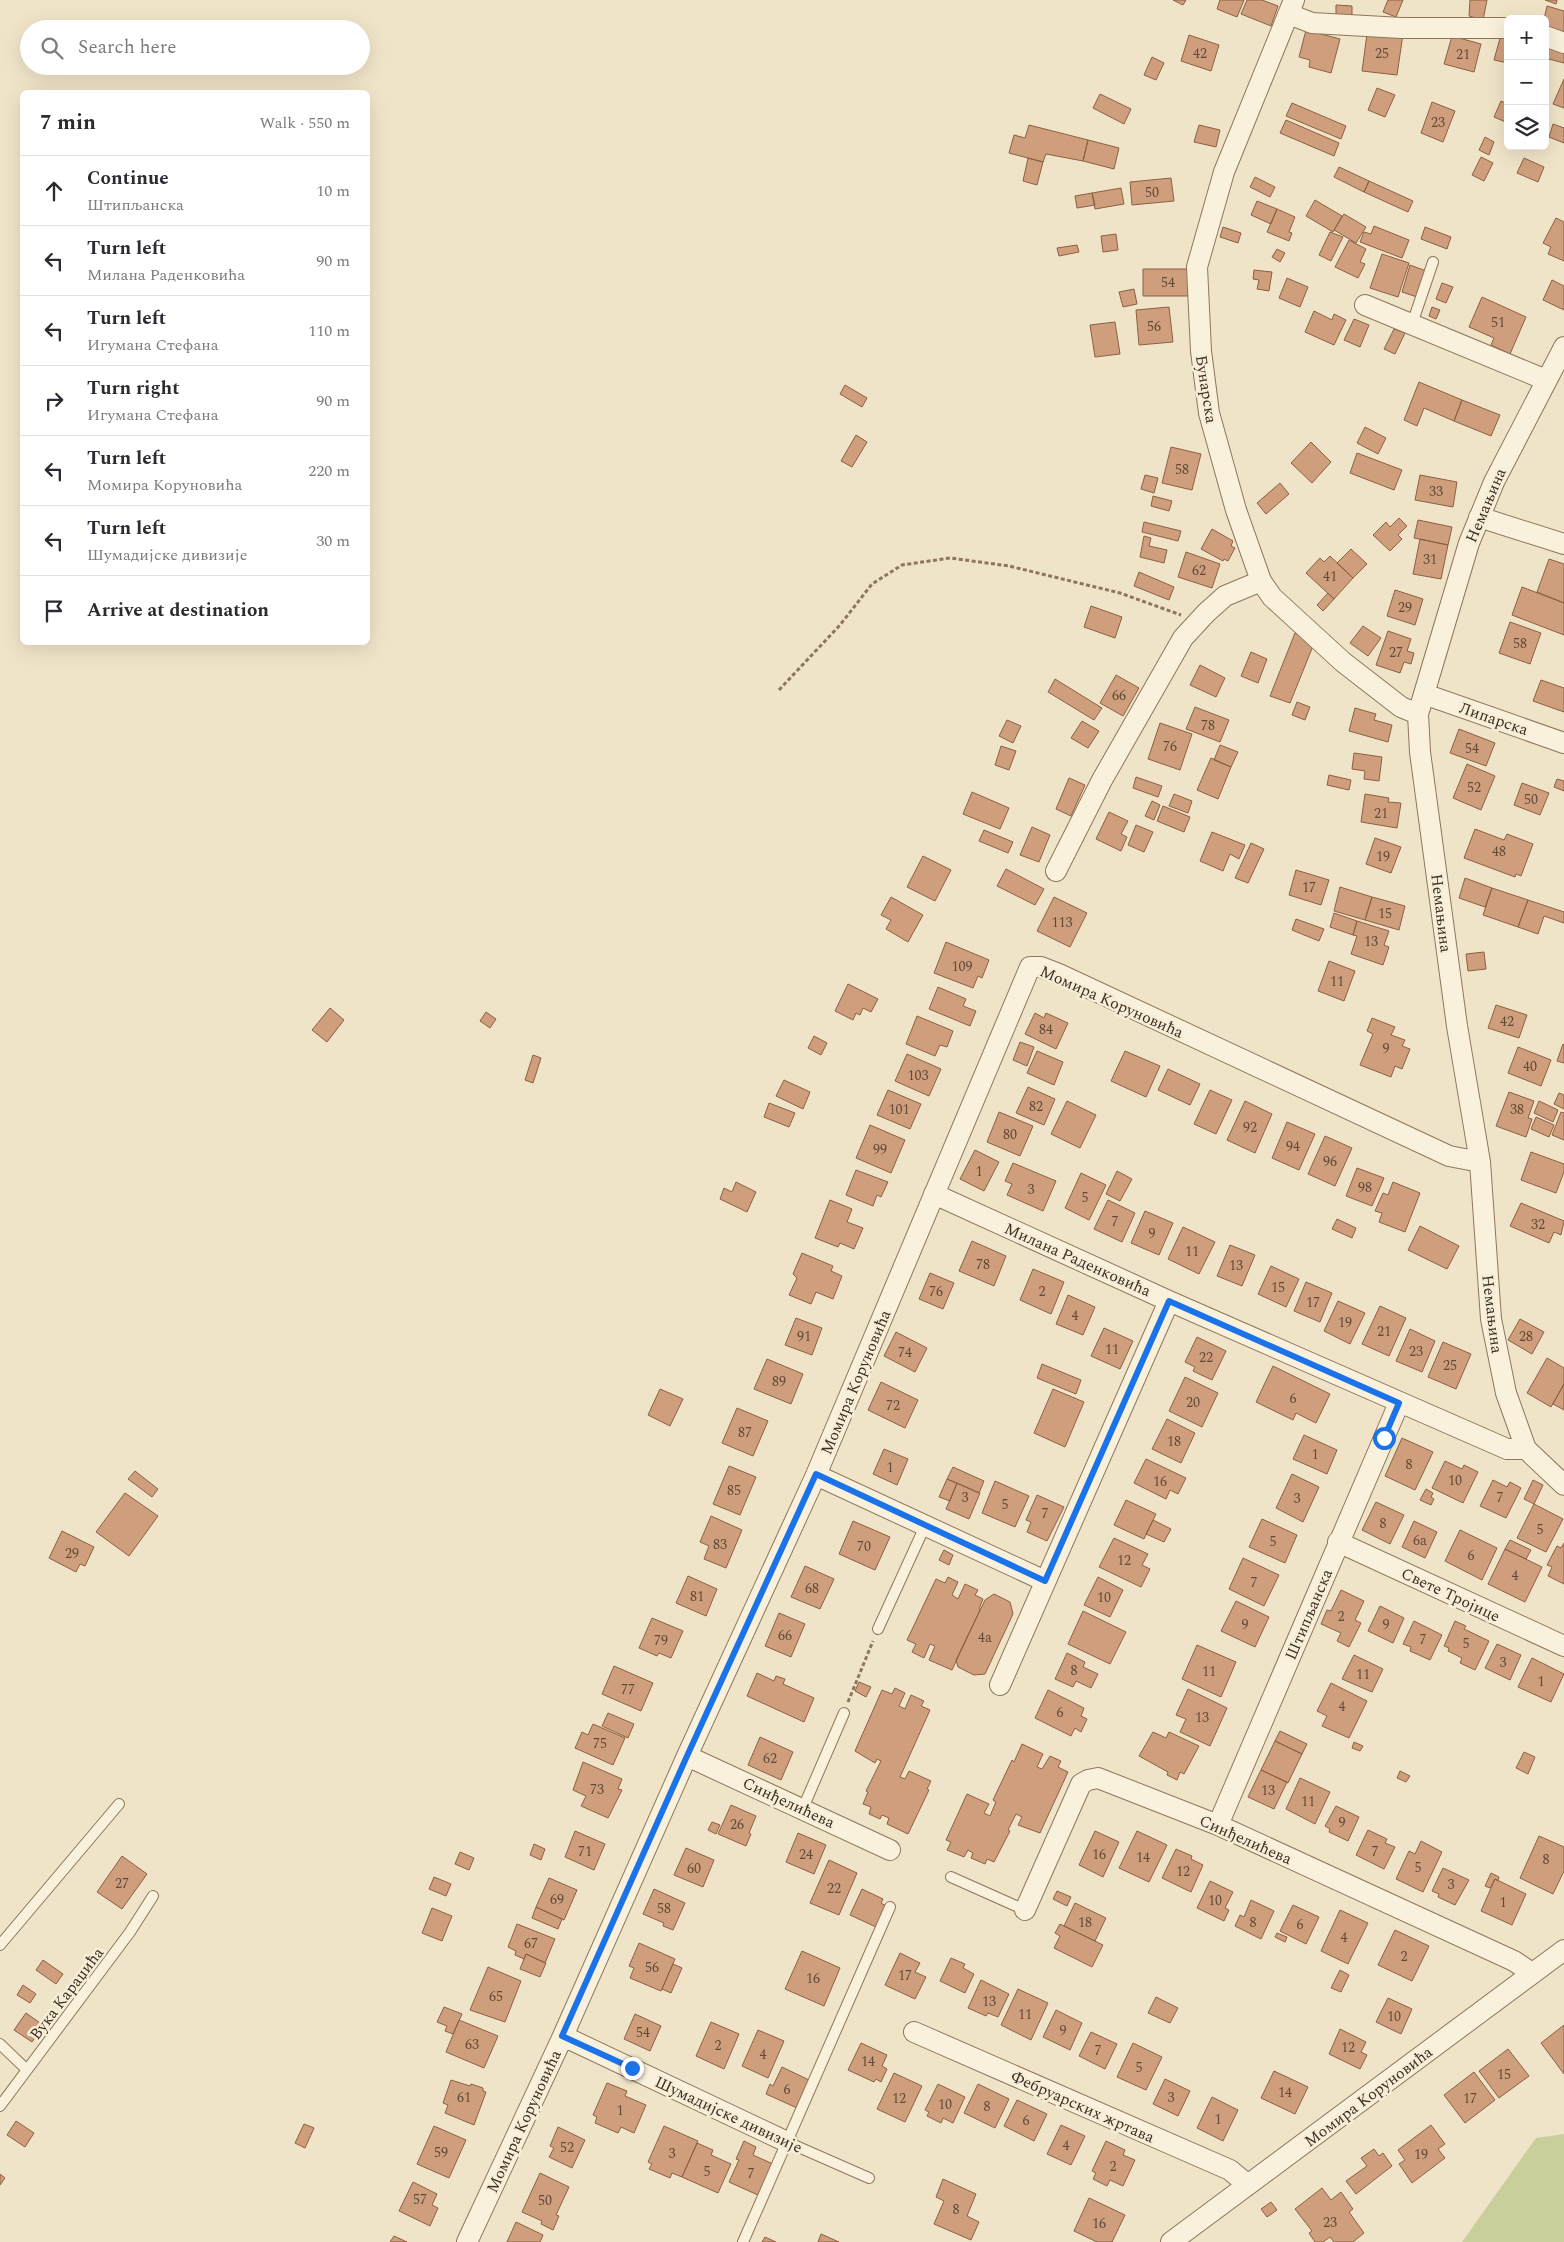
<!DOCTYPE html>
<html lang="en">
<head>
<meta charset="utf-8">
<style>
	:root { --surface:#fff; --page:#f7f7f7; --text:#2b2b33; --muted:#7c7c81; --line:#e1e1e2 }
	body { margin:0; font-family:Spectral,serif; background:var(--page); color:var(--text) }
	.controls { position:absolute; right:15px; top:15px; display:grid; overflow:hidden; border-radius:8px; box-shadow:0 5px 20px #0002 }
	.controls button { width:45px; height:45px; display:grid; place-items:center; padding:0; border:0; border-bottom:1px solid var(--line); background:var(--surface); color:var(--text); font:25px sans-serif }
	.stop { position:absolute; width:15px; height:15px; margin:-11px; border:4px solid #1a73e8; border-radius:50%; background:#fff }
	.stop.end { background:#1a73e8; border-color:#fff; box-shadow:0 1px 5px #0008 }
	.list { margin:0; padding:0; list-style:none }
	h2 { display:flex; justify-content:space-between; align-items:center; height:65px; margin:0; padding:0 20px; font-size:21px }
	h2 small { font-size:16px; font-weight:400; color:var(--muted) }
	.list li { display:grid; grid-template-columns:32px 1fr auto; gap:15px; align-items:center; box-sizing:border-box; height:70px; padding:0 20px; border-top:1px solid var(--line) }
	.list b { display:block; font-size:19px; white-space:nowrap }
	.list p { margin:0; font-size:16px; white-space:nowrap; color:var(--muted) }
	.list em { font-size:16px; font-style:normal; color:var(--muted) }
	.icon { flex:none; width:28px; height:28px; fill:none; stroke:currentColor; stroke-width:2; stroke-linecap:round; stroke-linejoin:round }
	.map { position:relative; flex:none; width:1564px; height:2242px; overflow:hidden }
	.search { position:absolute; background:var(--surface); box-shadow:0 5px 20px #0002; left:20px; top:20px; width:350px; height:55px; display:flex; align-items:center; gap:12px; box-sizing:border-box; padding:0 18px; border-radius:28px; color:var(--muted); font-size:19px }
	.panel { position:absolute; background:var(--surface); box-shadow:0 5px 20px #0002; left:20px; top:90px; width:350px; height:555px; border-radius:8px }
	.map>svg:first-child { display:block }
	.green { fill:#c9cf9b }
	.building { fill:#cf9f7d; stroke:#8d5f41 }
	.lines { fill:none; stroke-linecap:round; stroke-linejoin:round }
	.lane-casing { stroke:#8d765c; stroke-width:12 }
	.street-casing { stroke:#8d765c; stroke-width:22 }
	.path { stroke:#8d765c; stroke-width:3; stroke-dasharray:4 2.5; stroke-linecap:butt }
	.lane { stroke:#faf1dc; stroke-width:10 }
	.street { stroke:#faf1dc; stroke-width:20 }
	.route { stroke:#1a73e8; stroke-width:6 }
	.labels { text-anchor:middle; stroke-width:5; stroke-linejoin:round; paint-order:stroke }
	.number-label { font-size:14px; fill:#624a37 }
	.street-label { font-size:16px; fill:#3d2e20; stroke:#f7eed8 }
</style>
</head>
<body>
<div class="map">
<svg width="1564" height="2242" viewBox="0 0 1564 2242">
	<rect width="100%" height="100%" fill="#f0e4c8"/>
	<path class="green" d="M1564,2134V2242H1462L1536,2138Z"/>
	<path class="building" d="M1173,0H1186L1183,5Z
		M1220,0H1244L1237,17L1217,9Z
		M1247,0H1262L1278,6L1271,26L1241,14Z
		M1388,0H1403L1396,17L1383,12Z
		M1470,0H1487L1483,20L1469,16Z
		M1545,0H1557L1556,4Z
		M1336,5L1352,6V19H1336Z
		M1547,6L1564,11V33L1545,28V19H1544Z
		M1306,30L1340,39L1331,73L1309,67L1310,60L1299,57Z
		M1502,31L1508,33V63L1494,60Z
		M1367,34H1403L1397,75L1362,71Z
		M1189,35L1219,45L1211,71L1181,61Z
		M1452,36L1481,44L1474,72L1444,64Z
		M1545,43L1564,48V63L1545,58Z
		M1152,57L1164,63L1156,80L1144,75Z
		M1564,79V108L1553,104Z
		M1377,88L1395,95L1385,117L1368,110Z
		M1100,94L1131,109L1124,124L1093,108Z
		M1501,101L1508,104V123L1494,117Z
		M1432,102L1455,111L1443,142L1421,133Z
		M1292,103L1346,126L1341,139L1286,116Z
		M1286,120L1339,143L1334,156L1280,133Z
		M1553,124L1564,128V143L1549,137Z
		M1029,125L1088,140L1083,161L1046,154L1043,162L1009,153L1014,135L1025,138Z
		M1199,125L1220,130L1216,147L1194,142Z
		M1485,137L1494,142L1489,155L1479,150Z
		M1088,140L1119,148L1114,169L1083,161Z
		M1481,157L1493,163L1484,181L1472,175Z
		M1028,158L1043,162L1037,185L1023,181Z
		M1524,158L1544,167L1538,182L1517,173Z
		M1339,167L1369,181L1364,192L1334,177Z
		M1255,177L1275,187L1270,197L1250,187Z
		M1171,178L1174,201L1132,205L1130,182Z
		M1369,181L1413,201L1408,212L1364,192Z
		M1121,188L1124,204L1095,209L1092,193Z
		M1092,193L1095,205L1077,208L1075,196Z
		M1315,200L1342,216L1333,232L1306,216Z
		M1257,201L1277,209L1271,224L1251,215Z
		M1277,209L1295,217L1289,232L1292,233L1289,241L1267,232Z
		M1344,214L1366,227L1356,243L1334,230Z
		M1556,218L1564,222V261L1548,254L1551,247L1543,243Z
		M1374,226L1409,240L1402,258L1360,242L1364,232L1371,234Z
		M1223,227L1241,233L1238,243L1220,237Z
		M1425,227L1451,237L1447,249L1421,239Z
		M1330,232L1343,237L1331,261L1319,255Z
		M1116,234L1118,250L1103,252L1101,236Z
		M1349,240L1366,249L1360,262L1365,264L1358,278L1335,267Z
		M1077,245L1079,252L1059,256L1057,248Z
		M1277,249L1285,253L1280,262L1272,257Z
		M1382,254L1409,263L1398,297L1370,288Z
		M1410,265L1429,272L1420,298L1402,292Z
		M1143,269H1193V296H1143Z
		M1254,270L1272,272L1269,291L1257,289L1259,280L1253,279Z
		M1287,278L1308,287L1300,307L1279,298Z
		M1552,280L1564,286V310L1543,300Z
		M1442,283L1453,287L1446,303L1436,299Z
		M1134,289L1137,304L1123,307L1119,292Z
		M1482,297L1526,317L1510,354L1491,345L1494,338L1469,327Z
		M1169,307L1173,342L1139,345L1136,310Z
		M1432,307L1440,310L1436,319L1429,316Z
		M1314,311L1332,320L1334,314L1346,320L1334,345L1305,332Z
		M1354,319L1369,325L1360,347L1344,340Z
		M1115,322L1120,354L1095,357L1090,325Z
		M1394,329L1405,333L1395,354L1384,349Z
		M1419,382L1462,400L1454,421L1424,408L1417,426L1404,420Z
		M845,385L867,398L862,407L840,394Z
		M1462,400L1500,415L1491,436L1454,421Z
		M1365,427L1386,438L1378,454L1357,443Z
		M856,435L867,442L852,467L841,461Z
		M1311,442L1331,462L1312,483L1291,463Z
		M1171,447L1201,454L1192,490L1162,483Z
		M1357,453L1402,470L1394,490L1350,473Z
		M1145,475L1158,478L1154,493L1141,489Z
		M1420,475L1457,482L1453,507L1415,500Z
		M1280,483L1289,494L1266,514L1257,503Z
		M1153,496L1172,501L1169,511L1151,506Z
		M1399,518L1407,526L1398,535L1402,539L1390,551L1373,535L1386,522L1390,527Z
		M1418,520L1452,527L1448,545L1414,538Z
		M1144,522L1181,531L1178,541L1142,532Z
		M1212,529L1233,541L1231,546L1235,548L1228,561L1224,559L1223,561L1201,549Z
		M1144,536L1151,538L1149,546L1167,550L1164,563L1140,557Z
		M1420,539L1448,545L1441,579L1413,574Z
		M1351,549L1367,564L1353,578L1337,563Z
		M1186,552L1220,564L1212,588L1178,577Z
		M1330,556L1353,578L1334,599L1306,573L1320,558L1324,562Z
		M1549,559L1564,564V603L1537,592Z
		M1139,572L1174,587L1169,600L1134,586Z
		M1522,587L1564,603V635L1512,615Z
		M1395,590L1423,599L1415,625L1387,616Z
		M1328,593L1334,599L1323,611L1317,605Z
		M1091,606L1122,617L1115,638L1084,627Z
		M1510,622L1541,633L1530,664L1499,653Z
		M1363,626L1381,638L1368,656L1350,643Z
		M1388,631L1411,639L1407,651L1414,653L1411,664L1404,662L1400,673L1376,665Z
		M1295,633L1315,641L1290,703L1270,696Z
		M1251,652L1267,659L1258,683L1241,676Z
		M1200,665L1225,678L1216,697L1190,685Z
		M1116,675L1139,688L1123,716L1100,703Z
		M1055,679L1102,708L1094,720L1048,692Z
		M1541,680L1564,688V712L1533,701Z
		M1297,702L1310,707L1305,720L1292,715Z
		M1195,707L1229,720L1220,742L1186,729Z
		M1355,708L1376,714L1374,720L1392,725L1388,742L1349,731Z
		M1007,720L1021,726L1013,743L999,736Z
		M1082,721L1099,731L1088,748L1071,738Z
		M1160,723L1192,734L1180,770L1148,759Z
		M1459,729L1495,743L1486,766L1450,753Z
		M1220,745L1238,752L1231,767L1214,760Z
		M1001,746L1016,751L1009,770L995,765Z
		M1354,753L1382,757L1379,781L1364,779L1365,771L1352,769Z
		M1211,758L1231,767L1218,799L1197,790Z
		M1467,764L1495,776L1481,810L1453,798Z
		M1329,775L1351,780L1349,790L1327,785Z
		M1136,777L1162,786L1158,797L1133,788Z
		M1069,778L1085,785L1071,816L1056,809Z
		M1557,779L1564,781V791L1554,787Z
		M1522,783L1549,793L1540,815L1514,805Z
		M972,792L1009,808L1000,829L963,814Z
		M1174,794L1192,801L1188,813L1169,806Z
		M1365,794L1389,798L1388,802L1401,803L1397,828L1361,822Z
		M1152,801L1160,805L1154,820L1145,816Z
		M1163,806L1190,817L1184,832L1157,821Z
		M1109,812L1128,821L1121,834L1127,837L1121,851L1096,839Z
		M1136,825L1153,832L1144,852L1128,845Z
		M1032,827L1050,835L1039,862L1020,855Z
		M1475,829L1504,840L1507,834L1533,844L1521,876L1516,874L1515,877L1464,858Z
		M984,830L1013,842L1008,853L979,841Z
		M1212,832L1245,845L1239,859L1230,854L1223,871L1200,861Z
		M1375,838L1401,847L1391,873L1366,864Z
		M1251,843L1264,849L1248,883L1235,878Z
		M923,856L951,870L935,901L907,887Z
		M1006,869L1044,889L1035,905L997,886Z
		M1296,870L1329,880L1321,905L1289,895Z
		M1465,878L1492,888L1485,907L1459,898Z
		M1340,887L1372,897L1365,920L1334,911Z
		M1492,888L1528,900L1518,927L1483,915Z
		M891,897L923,915L908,942L886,929L891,920L881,915Z
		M1054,897L1087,913L1070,947L1037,931Z
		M1372,897L1405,906L1399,930L1365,920Z
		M1528,900L1564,912V923L1544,916L1538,934L1518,927Z
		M1334,913L1357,921L1353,935L1330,927Z
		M1296,919L1324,929L1319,941L1292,930Z
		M1357,921L1389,931L1384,945L1389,947L1383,965L1351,954L1357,936L1353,935Z
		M946,942L989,960L982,978L978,976L973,988L934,973Z
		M1484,952L1486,969L1468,971L1466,954Z
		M1329,961L1355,971L1344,1001L1318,991Z
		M848,984L878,999L871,1012L863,1008L860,1015L856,1013L853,1020L835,1011Z
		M938,987L966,999L963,1006L976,1011L970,1026L929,1009Z
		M1496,1005L1527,1015L1519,1038L1488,1028Z
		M330,1008L344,1020L327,1042L312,1030Z
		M486,1012L496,1019L490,1028L480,1021Z
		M1035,1013L1044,1018L1046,1013L1068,1023L1056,1049L1025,1034Z
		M917,1016L953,1031L947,1047L940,1045L935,1056L906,1044Z
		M1372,1018L1395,1027L1391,1035L1405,1040L1402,1046L1410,1049L1402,1069L1395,1066L1391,1077L1360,1065L1373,1034L1367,1031Z
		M814,1036L827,1043L821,1055L808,1048Z
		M1020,1042L1034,1047L1027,1066L1013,1060Z
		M1563,1044L1564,1045V1063L1557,1061Z
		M1518,1047L1551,1060L1541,1086L1508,1073Z
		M1037,1051L1063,1062L1054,1085L1027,1073Z
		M1125,1051L1160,1066L1146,1097L1111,1081Z
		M907,1054L941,1069L929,1096L895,1081Z
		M533,1055L541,1058L533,1083L525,1080Z
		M1168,1069L1200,1084L1190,1105L1158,1090Z
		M784,1080L810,1092L803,1109L776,1096Z
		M1028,1087L1055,1099L1044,1125L1016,1113Z
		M888,1090L921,1104L910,1129L877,1115Z
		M1210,1090L1232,1100L1216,1134L1194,1124Z
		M1509,1092L1534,1101L1528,1118L1532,1119L1526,1137L1496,1126Z
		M1559,1093L1564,1095V1109L1554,1104Z
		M1067,1101L1096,1115L1080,1148L1051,1134Z
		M1245,1101L1272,1114L1255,1153L1227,1140Z
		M1539,1101L1558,1110L1553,1122L1534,1113Z
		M769,1103L795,1113L789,1127L764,1117Z
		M999,1112L1033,1126L1020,1156L987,1142Z
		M1561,1112L1564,1113V1140L1552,1135Z
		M1536,1117L1554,1125L1549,1137L1531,1129Z
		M1287,1122L1315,1134L1299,1170L1272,1158Z
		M870,1125L905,1140L891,1173L856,1158Z
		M1325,1136L1352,1148L1335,1186L1308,1174Z
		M975,1150L999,1162L984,1191L960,1179Z
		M1531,1152L1564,1164V1172L1556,1193L1521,1180Z
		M1013,1163L1056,1181L1043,1211L1007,1195L1012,1184L1005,1181Z
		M1357,1168L1384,1178L1372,1206L1346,1196Z
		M856,1170L888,1182L881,1197L877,1195L873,1206L846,1195Z
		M1117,1171L1132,1179L1120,1201L1106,1194Z
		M1081,1173L1106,1185L1089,1220L1065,1208Z
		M736,1182L756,1192L747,1212L720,1199L724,1188L732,1192Z
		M1393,1182L1420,1193L1405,1232L1379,1222L1382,1213L1375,1211L1383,1193L1388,1195Z
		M830,1200L852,1209L847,1222L863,1228L854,1249L840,1243L838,1247L815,1238Z
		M1108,1200L1135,1213L1122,1242L1094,1229Z
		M1521,1203L1564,1221L1561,1235L1554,1232L1549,1243L1510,1226Z
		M1145,1211L1173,1223L1159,1255L1131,1243Z
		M1337,1219L1356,1228L1352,1238L1332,1229Z
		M1420,1226L1459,1246L1447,1269L1408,1250Z
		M1183,1227L1215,1242L1199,1274L1168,1259Z
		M972,1241L1006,1256L994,1286L959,1271Z
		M1230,1245L1255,1255L1242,1286L1217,1276Z
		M802,1253L833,1266L831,1271L842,1276L833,1299L816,1292L811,1304L789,1295L797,1278L793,1274Z
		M1271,1266L1299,1279L1286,1307L1258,1294Z
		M1033,1269L1064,1282L1051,1314L1020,1300Z
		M930,1273L954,1283L943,1309L919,1299Z
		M1306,1282L1332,1293L1320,1322L1294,1311Z
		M1068,1295L1095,1307L1083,1335L1056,1324Z
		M1338,1301L1365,1313L1350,1344L1324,1331Z
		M1380,1306L1406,1318L1389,1356L1362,1344Z
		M796,1318L822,1328L812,1355L785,1345Z
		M1520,1319L1544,1332L1532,1354L1508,1340Z
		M1104,1328L1133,1341L1120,1369L1091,1356Z
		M1410,1329L1435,1341L1422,1372L1396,1361Z
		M896,1332L927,1348L915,1372L884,1356Z
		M1197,1337L1226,1351L1212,1380L1193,1371L1195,1367L1185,1362Z
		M1443,1342L1471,1354L1456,1389L1428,1377Z
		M1547,1358L1564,1368V1384L1551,1407L1527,1393Z
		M767,1359L803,1374L791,1404L754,1389Z
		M1042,1364L1081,1380L1076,1394L1037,1378Z
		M1273,1366L1330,1394L1316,1423L1296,1413L1293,1420L1256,1402Z
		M1185,1377L1218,1393L1202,1427L1169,1411Z
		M881,1382L918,1400L905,1428L868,1410Z
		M1564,1384V1410L1553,1404Z
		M660,1389L683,1399L670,1426L648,1415Z
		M1053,1389L1084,1402L1065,1447L1034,1433Z
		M737,1408L768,1421L753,1456L722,1443Z
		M1167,1419L1195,1433L1181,1463L1152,1449Z
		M1304,1435L1337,1450L1327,1474L1293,1459Z
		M1402,1438L1433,1452L1415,1490L1385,1476Z
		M884,1449L908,1459L897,1485L873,1474Z
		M1146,1459L1186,1478L1178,1494L1170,1490L1166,1499L1134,1483Z
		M1445,1461L1462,1469L1464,1465L1478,1472L1463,1503L1432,1488Z
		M729,1466L756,1477L740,1515L713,1504Z
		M953,1467L984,1481L979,1493L947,1479Z
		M135,1471L158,1489L152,1497L128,1479Z
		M1292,1474L1319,1487L1303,1522L1276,1508Z
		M947,1479L957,1483L950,1501L939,1497Z
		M1493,1480L1507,1487L1510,1482L1521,1488L1506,1518L1480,1506Z
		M1533,1480L1543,1485L1534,1504L1524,1499Z
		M995,1481L1029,1496L1015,1527L982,1513Z
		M957,1483L980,1493L969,1519L946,1509Z
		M1426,1489L1433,1493L1431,1497L1434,1499L1431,1505L1420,1500Z
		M125,1493L158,1516L129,1556L96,1532Z
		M1037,1495L1064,1507L1047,1541L1027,1532L1031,1522L1026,1520Z
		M1126,1500L1156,1514L1144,1539L1114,1525Z
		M1376,1502L1404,1515L1390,1544L1362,1530Z
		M1534,1504L1563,1519L1546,1552L1517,1538Z
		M711,1516L742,1530L726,1568L704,1559L709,1546L700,1542Z
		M1262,1519L1297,1535L1285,1563L1249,1547Z
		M1153,1520L1171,1529L1164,1542L1146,1534Z
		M853,1521L890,1537L875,1570L839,1554Z
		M1414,1521L1437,1532L1425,1558L1402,1547Z
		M1460,1530L1497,1548L1482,1580L1445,1561Z
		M62,1531L94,1547L85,1566L80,1564L76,1572L49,1558Z
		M1114,1538L1148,1554L1142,1565L1150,1569L1141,1587L1099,1567Z
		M1510,1540L1531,1550L1526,1559L1505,1549Z
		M1564,1543V1584L1548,1576L1552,1567L1547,1565L1557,1546L1561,1548Z
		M1505,1549L1542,1567L1525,1602L1488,1584Z
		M944,1550L953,1555L949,1565L939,1560Z
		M1243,1558L1279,1575L1264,1606L1229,1589Z
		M805,1566L834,1579L820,1609L791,1597Z
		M688,1576L717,1589L706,1616L676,1603Z
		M948,1577L958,1582L952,1595L958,1599L965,1584L978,1590L975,1595L983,1599L979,1609L980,1610L952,1670L929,1660L935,1646L930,1644L924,1658L912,1652L916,1644L907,1640L936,1579L945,1583Z
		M1098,1577L1123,1590L1110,1617L1084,1605Z
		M1341,1590L1364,1601L1355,1620L1361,1623L1349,1647L1337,1641L1341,1633L1321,1624L1327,1610L1331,1611Z
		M994,1594L1010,1602L1013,1614L985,1674L974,1675L958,1667L956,1660L985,1600Z
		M1236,1601L1269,1617L1255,1647L1221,1631Z
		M1380,1606L1404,1618L1393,1643L1368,1631Z
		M1083,1611L1126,1632L1110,1664L1068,1644Z
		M779,1613L805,1624L791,1657L765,1646Z
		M652,1618L683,1631L671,1658L659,1653L657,1656L639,1648Z
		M1414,1621L1442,1635L1430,1660L1410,1651L1411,1647L1403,1644Z
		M1455,1621L1466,1626L1464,1629L1489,1641L1475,1670L1460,1663L1462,1658L1448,1651L1449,1648L1444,1646Z
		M1497,1644L1521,1655L1510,1680L1485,1668Z
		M1197,1645L1236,1662L1221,1697L1182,1679Z
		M1067,1653L1085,1662L1083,1667L1098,1674L1091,1688L1076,1681L1073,1687L1055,1679Z
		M1354,1655L1383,1669L1372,1692L1342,1679Z
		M1532,1658L1564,1674L1551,1702L1518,1687Z
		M614,1666L653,1683L641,1711L602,1694Z
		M757,1673L774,1681L776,1676L785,1679L783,1684L814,1698L804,1722L747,1696Z
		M859,1682L871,1687L866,1697L855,1691Z
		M1331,1683L1367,1701L1349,1738L1322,1726L1327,1716L1317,1711Z
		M895,1688L905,1693L899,1706L905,1709L911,1695L924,1701L921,1706L930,1710L900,1777L905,1779L909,1771L931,1781L927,1789L929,1790L908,1834L887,1824L889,1818L882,1815L880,1819L869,1814L871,1807L863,1804L868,1792L866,1791L881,1761L877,1759L875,1763L855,1751L882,1690L892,1694Z
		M1188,1689L1227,1708L1210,1746L1180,1732L1186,1719L1176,1715Z
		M1048,1690L1084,1708L1081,1716L1087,1719L1081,1732L1075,1728L1071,1736L1035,1718Z
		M608,1713L634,1724L628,1738L602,1726Z
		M593,1724L625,1738L613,1765L575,1748L582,1732L588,1735Z
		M1280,1731L1307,1744L1302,1754L1275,1741Z
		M1153,1732L1166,1738L1169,1732L1199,1746L1184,1774L1180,1772L1177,1780L1167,1775L1168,1772L1139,1756Z
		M760,1737L793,1752L781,1780L748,1765Z
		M1275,1741L1302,1754L1288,1783L1261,1770Z
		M1354,1742L1363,1746L1360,1751L1352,1748Z
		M1022,1744L1043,1754L1037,1767L1042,1769L1050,1756L1061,1761L1058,1767L1068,1772L1040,1833L1018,1825L1022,1817L1016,1814L1008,1830L1010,1831L994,1862L987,1859L985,1864L971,1858L973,1853L968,1850L964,1857L947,1850L951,1842L946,1840L967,1794L989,1804L984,1813L990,1816L996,1802L993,1800L1012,1760L1014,1762Z
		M1524,1752L1535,1757L1528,1774L1516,1768Z
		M583,1762L622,1779L618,1789L622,1790L608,1818L581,1806L586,1796L573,1790Z
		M1261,1770L1287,1782L1274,1809L1248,1797Z
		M1400,1771L1410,1776L1406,1782L1397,1778Z
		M1300,1778L1330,1792L1315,1824L1286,1809Z
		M731,1805L756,1816L749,1833L751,1834L746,1846L718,1834Z
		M1336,1806L1359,1817L1348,1841L1329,1832L1330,1829L1325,1826Z
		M712,1822L720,1825L716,1834L708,1830Z
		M1368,1830L1387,1839L1385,1843L1395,1847L1384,1869L1356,1855Z
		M575,1831L605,1844L594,1870L565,1857Z
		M1095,1831L1119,1842L1103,1877L1079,1865Z
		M1137,1831L1167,1845L1149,1882L1119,1868Z
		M798,1833L826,1845L814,1874L786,1862Z
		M1539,1836L1564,1847V1871L1553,1894L1520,1878Z
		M1421,1841L1442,1852L1423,1892L1396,1879L1409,1851L1415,1854Z
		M534,1844L545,1849L541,1860L530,1855Z
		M686,1848L714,1860L703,1887L674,1875Z
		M1176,1849L1192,1856L1191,1859L1203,1865L1191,1892L1162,1878Z
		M460,1852L474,1858L469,1870L455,1864Z
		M122,1856L147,1874L122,1909L97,1892Z
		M829,1860L857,1873L839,1915L810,1903Z
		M1443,1868L1469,1880L1455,1905L1438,1897L1439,1894L1432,1891Z
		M1491,1873L1499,1877L1498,1881L1495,1879L1490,1888L1485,1886Z
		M434,1877L451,1884L446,1896L429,1889Z
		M549,1878L577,1890L564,1920L536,1907Z
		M1495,1879L1526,1894L1512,1925L1481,1911Z
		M1210,1881L1233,1892L1225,1908L1229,1910L1224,1921L1197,1908Z
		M654,1889L685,1903L673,1930L663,1926L664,1923L643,1914Z
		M862,1889L883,1899L881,1903L886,1906L876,1927L850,1915Z
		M1057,1891L1071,1897L1067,1906L1053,1899Z
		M1251,1900L1274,1911L1261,1939L1235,1926L1240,1915L1244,1917Z
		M1075,1903L1106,1918L1095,1941L1064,1926Z
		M1293,1905L1319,1917L1306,1944L1280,1931Z
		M536,1907L562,1919L558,1929L532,1918Z
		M432,1908L452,1916L442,1941L422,1933Z
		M1340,1910L1368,1923L1348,1964L1321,1951Z
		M517,1924L555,1939L545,1963L526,1954L524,1959L515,1955L516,1951L508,1947Z
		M1060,1924L1103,1945L1092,1967L1054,1948L1060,1936L1055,1933Z
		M1395,1930L1429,1946L1412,1981L1378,1965Z
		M1277,1933L1287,1937L1285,1942L1275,1937Z
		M639,1943L675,1959L661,1991L630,1978L634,1968L629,1966Z
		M802,1951L840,1968L824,2006L785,1989Z
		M900,1953L920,1963L915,1972L926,1977L915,1999L885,1985Z
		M526,1954L546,1963L540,1977L520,1969Z
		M951,1958L965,1964L963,1968L974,1974L965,1993L940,1981Z
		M43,1960L63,1974L56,1984L36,1970Z
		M673,1964L682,1968L671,1993L662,1989Z
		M488,1967L521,1981L505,2022L470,2010Z
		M1340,1970L1349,1975L1341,1992L1331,1988Z
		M981,1980L1009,1994L998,2017L988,2013L986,2016L968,2008Z
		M23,1985L36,1994L30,2003L17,1995Z
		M1018,1989L1048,2003L1031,2040L1001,2025Z
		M1156,1997L1178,2008L1170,2023L1148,2013Z
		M1388,1998L1412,2009L1401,2034L1376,2022Z
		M444,2007L462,2014L453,2034L445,2031L447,2026L437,2022Z
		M1056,2010L1082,2023L1070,2050L1043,2037Z
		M26,2013L43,2025L32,2042L14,2030Z
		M635,2014L661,2026L650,2051L624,2039Z
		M459,2020L498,2036L484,2068L446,2052Z
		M711,2022L739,2034L724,2069L696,2056Z
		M1564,2025V2074L1541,2043Z
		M1340,2029L1366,2042L1361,2052L1367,2055L1360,2069L1329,2054Z
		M758,2030L784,2041L768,2078L742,2066Z
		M1091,2032L1117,2044L1105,2069L1079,2056Z
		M861,2043L887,2055L882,2066L887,2069L881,2082L876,2079L874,2082L848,2070Z
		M1133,2043L1162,2057L1146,2090L1117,2077Z
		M1508,2049L1529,2076L1499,2098L1479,2071Z
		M782,2067L809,2080L797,2108L766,2094L770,2084L773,2086Z
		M1274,2071L1308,2087L1295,2114L1261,2098Z
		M1474,2072L1495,2100L1465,2123L1444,2095Z
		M894,2073L922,2086L905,2122L877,2109Z
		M1165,2079L1190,2091L1178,2116L1153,2104Z
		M451,2080L470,2086L471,2084L483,2088V2091L486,2092L474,2125L445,2113L448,2105L443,2103Z
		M607,2083L627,2091L625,2096L646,2105L634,2133L621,2127L618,2133L595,2123L597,2117L593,2115Z
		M938,2084L965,2097L953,2123L943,2118L941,2123L927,2116L929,2112L925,2110Z
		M978,2084L1009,2099L995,2128L964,2113Z
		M1212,2097L1238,2110L1223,2141L1197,2128Z
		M1017,2100L1047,2114L1034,2141L1004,2126Z
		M16,2121L34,2133L25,2147L7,2135Z
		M304,2124L314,2128L305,2148L295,2143Z
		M1061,2125L1085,2136L1071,2165L1047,2154Z
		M1431,2125L1445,2144L1438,2149L1445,2158L1412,2183L1399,2164L1405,2160L1398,2150Z
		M434,2126L466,2140L449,2178L417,2164Z
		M664,2126L698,2141L682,2177L672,2173L670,2178L649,2169L652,2164L648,2162Z
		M558,2127L585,2140L572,2168L549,2157L554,2148L550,2146Z
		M744,2141L756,2147L753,2155L773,2164L760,2196L729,2182L739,2160L736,2159Z
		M1106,2141L1125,2150L1123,2155L1135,2160L1123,2186L1110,2180L1107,2186L1093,2179L1096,2173L1092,2171Z
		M697,2143L713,2150L711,2155L731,2164L718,2193L682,2177Z
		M1374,2149L1379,2156L1383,2153L1392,2166L1356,2194L1346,2181L1367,2166L1361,2158Z
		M540,2173L569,2187L556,2215L559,2216L553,2230L541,2224L542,2221L522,2212Z
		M0,2174L5,2178L0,2185Z
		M943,2179L976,2194L967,2216L979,2222L971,2240L934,2224L944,2201L936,2197Z
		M413,2182L437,2194L432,2205L438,2208L430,2226L399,2211Z
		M1322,2188L1331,2200L1341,2192L1353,2209L1349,2212L1364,2233L1353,2242H1334L1330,2237L1323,2242H1315L1309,2233L1312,2231L1295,2209Z
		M1089,2198L1125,2215L1112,2242H1097L1074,2231Z
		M1271,2202L1277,2210L1267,2217L1261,2209Z
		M516,2222L543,2235L540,2242H507Z
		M821,2234L839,2242H818Z
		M394,2236L407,2242H390Z
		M765,2237L776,2242H762Z"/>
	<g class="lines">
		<g class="lane-casing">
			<path id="lane" d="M1412,324L1433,262
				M878,1629L925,1526
				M803,1808L844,1713
				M951,1877L1025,1910
				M0,1945L119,1804
				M0,2044L26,2069
				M0,2106L130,1932L153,1896
				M787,2142L869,2178
				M743,2242L890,1907"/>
		</g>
		<g class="street-casing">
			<path id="street" d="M1294,0L1224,172L1197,267L1201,351L1209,413L1236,510L1261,581L1272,597L1343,662L1401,707L1418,714
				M1289,14L1312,23L1402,28H1508
				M1545,36L1564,43
				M1365,305L1546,380
				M1564,347L1494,482L1469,543L1418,714L1420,752L1457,1026L1480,1162L1491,1319L1506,1393L1526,1449L1564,1485
				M1479,517L1564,544
				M1424,694L1564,743
				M1056,871L1102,780L1183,638L1206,613L1225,596L1261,581
				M934,1194L1169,1301L1507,1449H1526
				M816,1475L1045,1581
				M1338,1542L1564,1646
				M1000,1685L1169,1301
				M687,1756L890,1850
				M1218,1825L1399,1403
				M1025,1910L1081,1784L1088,1780L1098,1778L1218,1825L1514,1961L1532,1973
				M914,2032L1230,2170L1248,2185
				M563,2036L787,2142
				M467,2242L563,2036L687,1756L816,1475L1030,967H1041L1059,974L1449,1156L1480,1162
				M1171,2242L1564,1950"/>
		</g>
		<path class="path" d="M779,690L840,625L872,584L902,565L950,558L1009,566L1120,593L1181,615
			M848,1702L873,1641"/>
		<use href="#lane" class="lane"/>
		<use href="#street" class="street"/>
	</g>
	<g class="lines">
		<path class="route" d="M632,2068L562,2036L687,1756L816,1474L1045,1581L1169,1301L1399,1403L1384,1438"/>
	</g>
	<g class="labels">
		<g class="number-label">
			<text x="1200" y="58">42</text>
			<text x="1382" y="58">25</text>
			<text x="1463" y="59">21</text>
			<text x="1438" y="127">23</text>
			<text x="1152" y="197">50</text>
			<text x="1168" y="287">54</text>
			<text x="1498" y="327">51</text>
			<text x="1154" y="331">56</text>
			<text x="1182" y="474">58</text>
			<text x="1436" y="496">33</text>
			<text x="1430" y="564">31</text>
			<text x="1199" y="575">62</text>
			<text x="1330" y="581">41</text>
			<text x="1405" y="612">29</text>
			<text x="1520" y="648">58</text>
			<text x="1396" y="657">27</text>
			<text x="1119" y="700">66</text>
			<text x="1208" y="730">78</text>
			<text x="1170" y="751">76</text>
			<text x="1472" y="753">54</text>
			<text x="1474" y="792">52</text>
			<text x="1531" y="804">50</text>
			<text x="1381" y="818">21</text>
			<text x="1499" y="856">48</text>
			<text x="1383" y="861">19</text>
			<text x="1309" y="892">17</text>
			<text x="1385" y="918">15</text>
			<text x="1062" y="927">113</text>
			<text x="1371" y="946">13</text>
			<text x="962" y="971">109</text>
			<text x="1337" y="986">11</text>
			<text x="1507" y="1026">42</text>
			<text x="1046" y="1034">84</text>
			<text x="1386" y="1053">9</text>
			<text x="1530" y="1071">40</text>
			<text x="918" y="1080">103</text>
			<text x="1036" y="1111">82</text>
			<text x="899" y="1114">101</text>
			<text x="1517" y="1114">38</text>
			<text x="1250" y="1132">92</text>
			<text x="1010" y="1139">80</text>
			<text x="1293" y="1151">94</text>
			<text x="880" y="1154">99</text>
			<text x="1330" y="1166">96</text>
			<text x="979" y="1176">1</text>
			<text x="1365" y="1192">98</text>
			<text x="1031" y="1194">3</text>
			<text x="1085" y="1202">5</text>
			<text x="1115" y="1226">7</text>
			<text x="1538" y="1229">32</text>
			<text x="1152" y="1238">9</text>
			<text x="1192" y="1256">11</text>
			<text x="983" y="1269">78</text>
			<text x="1236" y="1270">13</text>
			<text x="1278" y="1292">15</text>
			<text x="936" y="1296">76</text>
			<text x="1042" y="1296">2</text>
			<text x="1313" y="1307">17</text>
			<text x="1075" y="1320">4</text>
			<text x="1345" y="1327">19</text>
			<text x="1384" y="1336">21</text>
			<text x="804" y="1341">91</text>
			<text x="1526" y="1341">28</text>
			<text x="1112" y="1354">11</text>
			<text x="1416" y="1356">23</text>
			<text x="905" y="1357">74</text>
			<text x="1206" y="1362">22</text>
			<text x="1450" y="1370">25</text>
			<text x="779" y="1386">89</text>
			<text x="1293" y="1403">6</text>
			<text x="1193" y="1407">20</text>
			<text x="893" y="1410">72</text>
			<text x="745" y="1437">87</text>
			<text x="1174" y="1446">18</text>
			<text x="1315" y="1459">1</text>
			<text x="1409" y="1469">8</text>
			<text x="890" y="1472">1</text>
			<text x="1455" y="1485">10</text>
			<text x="1160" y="1486">16</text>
			<text x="734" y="1495">85</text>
			<text x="965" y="1502">3</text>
			<text x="1500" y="1502">7</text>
			<text x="1297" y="1503">3</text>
			<text x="1005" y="1509">5</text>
			<text x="1045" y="1518">7</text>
			<text x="1383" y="1528">8</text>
			<text x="1540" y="1534">5</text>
			<text x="1420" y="1545">6a</text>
			<text x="1273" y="1546">5</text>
			<text x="720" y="1549">83</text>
			<text x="864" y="1551">70</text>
			<text x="72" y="1558">29</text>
			<text x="1471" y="1560">6</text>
			<text x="1124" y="1565">12</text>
			<text x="1515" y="1580">4</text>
			<text x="1254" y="1587">7</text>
			<text x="812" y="1593">68</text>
			<text x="697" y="1601">81</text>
			<text x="1104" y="1602">10</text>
			<text x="1341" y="1621">2</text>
			<text x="1245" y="1629">9</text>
			<text x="1386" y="1629">9</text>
			<text x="785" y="1640">66</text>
			<text x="985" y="1642">4a</text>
			<text x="1423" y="1644">7</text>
			<text x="661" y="1645">79</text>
			<text x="1466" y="1648">5</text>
			<text x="1503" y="1667">3</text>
			<text x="1074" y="1675">8</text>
			<text x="1209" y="1676">11</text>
			<text x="1363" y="1679">11</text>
			<text x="1541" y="1686">1</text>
			<text x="628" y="1694">77</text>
			<text x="1342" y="1711">4</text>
			<text x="1060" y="1717">6</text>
			<text x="1202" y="1722">13</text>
			<text x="600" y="1748">75</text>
			<text x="770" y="1763">62</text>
			<text x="597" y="1794">73</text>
			<text x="1268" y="1795">13</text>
			<text x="1308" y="1806">11</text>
			<text x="1342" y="1827">9</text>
			<text x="737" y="1829">26</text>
			<text x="585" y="1856">71</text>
			<text x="1375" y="1856">7</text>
			<text x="806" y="1859">24</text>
			<text x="1099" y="1859">16</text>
			<text x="1143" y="1862">14</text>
			<text x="1546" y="1864">8</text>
			<text x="1418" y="1872">5</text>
			<text x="694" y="1873">60</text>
			<text x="1183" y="1876">12</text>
			<text x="122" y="1888">27</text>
			<text x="1451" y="1889">3</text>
			<text x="834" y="1893">22</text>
			<text x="557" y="1904">69</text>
			<text x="1215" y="1905">10</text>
			<text x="1503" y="1907">1</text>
			<text x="664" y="1913">58</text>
			<text x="1085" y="1927">18</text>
			<text x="1253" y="1927">8</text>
			<text x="1300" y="1929">6</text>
			<text x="1344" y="1942">4</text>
			<text x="531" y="1948">67</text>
			<text x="1404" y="1961">2</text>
			<text x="652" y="1972">56</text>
			<text x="905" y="1980">17</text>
			<text x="813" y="1983">16</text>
			<text x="496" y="2001">65</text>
			<text x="989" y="2006">13</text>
			<text x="1025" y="2019">11</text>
			<text x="1394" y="2021">10</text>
			<text x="1063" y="2035">9</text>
			<text x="643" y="2037">54</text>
			<text x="472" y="2049">63</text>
			<text x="718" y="2050">2</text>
			<text x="1348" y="2052">12</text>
			<text x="1098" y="2055">7</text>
			<text x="763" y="2059">4</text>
			<text x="868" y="2066">14</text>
			<text x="1139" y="2072">5</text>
			<text x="1504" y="2079">15</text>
			<text x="787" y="2094">6</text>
			<text x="1285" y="2097">14</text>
			<text x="464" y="2102">61</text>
			<text x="1171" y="2102">3</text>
			<text x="899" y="2103">12</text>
			<text x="1470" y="2103">17</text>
			<text x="945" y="2109">10</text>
			<text x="987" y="2111">8</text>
			<text x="620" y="2115">1</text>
			<text x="1218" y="2124">1</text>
			<text x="1026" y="2125">6</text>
			<text x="1066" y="2150">4</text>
			<text x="567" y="2152">52</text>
			<text x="441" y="2157">59</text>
			<text x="672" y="2158">3</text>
			<text x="1421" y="2159">19</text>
			<text x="1113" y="2171">2</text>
			<text x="707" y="2176">5</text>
			<text x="751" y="2178">7</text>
			<text x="420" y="2204">57</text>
			<text x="545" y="2205">50</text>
			<text x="956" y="2214">8</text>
			<text x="1330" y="2227">23</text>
			<text x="1099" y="2228">16</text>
		</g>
		<g class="street-label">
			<text transform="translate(1207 389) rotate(81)" y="6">Бунарска</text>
			<text transform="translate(1485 505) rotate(-67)" y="6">Немањина</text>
			<text transform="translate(1494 718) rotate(19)" y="6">Липарска</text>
			<text transform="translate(1442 913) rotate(83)" y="6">Немањина</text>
			<text transform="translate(1112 1001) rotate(24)" y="6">Момира Коруновића</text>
			<text transform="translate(1078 1259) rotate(24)" y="6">Милана Раденковића</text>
			<text transform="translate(1493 1314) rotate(83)" y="6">Немањина</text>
			<text transform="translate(855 1382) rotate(-67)" y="6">Момира Коруновића</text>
			<text transform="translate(1451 1594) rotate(25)" y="6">Свете Тројице</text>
			<text transform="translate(1308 1614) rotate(-67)" y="6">Штипљанска</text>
			<text transform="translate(789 1802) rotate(25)" y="6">Синђелићева</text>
			<text transform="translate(1246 1839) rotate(24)" y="6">Синђелићева</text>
			<text transform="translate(66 1993) rotate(-53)" y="6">Вука Караџића</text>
			<text transform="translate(1368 2096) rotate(-37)" y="6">Момира Коруновића</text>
			<text transform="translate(1083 2106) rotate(24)" y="6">Фебруарских жртава</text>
			<text transform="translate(729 2114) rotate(25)" y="6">Шумадијске дивизије</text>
			<text transform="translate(523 2121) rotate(-65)" y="6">Момира Коруновића</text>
		</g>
	</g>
</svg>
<div class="controls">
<button>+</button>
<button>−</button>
<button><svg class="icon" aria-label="layers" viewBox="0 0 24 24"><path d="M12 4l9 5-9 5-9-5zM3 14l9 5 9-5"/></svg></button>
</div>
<div class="stop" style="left:1384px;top:1438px"></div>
<div class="stop end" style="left:632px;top:2068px"></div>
<div class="search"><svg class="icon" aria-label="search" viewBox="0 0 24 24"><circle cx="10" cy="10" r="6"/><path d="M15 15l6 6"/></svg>Search here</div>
<section class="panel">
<h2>7 min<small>Walk · 550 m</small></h2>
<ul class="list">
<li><svg class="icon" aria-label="ahead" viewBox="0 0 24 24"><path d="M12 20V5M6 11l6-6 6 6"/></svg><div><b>Continue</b><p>Штипљанска</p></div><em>10 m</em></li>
<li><svg class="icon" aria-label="left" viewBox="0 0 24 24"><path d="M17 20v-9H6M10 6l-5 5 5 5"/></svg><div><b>Turn left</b><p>Милана Раденковића</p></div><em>90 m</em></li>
<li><svg class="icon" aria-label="left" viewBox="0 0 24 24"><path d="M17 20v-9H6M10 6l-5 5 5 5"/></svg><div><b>Turn left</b><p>Игумана Стефана</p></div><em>110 m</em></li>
<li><svg class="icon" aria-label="right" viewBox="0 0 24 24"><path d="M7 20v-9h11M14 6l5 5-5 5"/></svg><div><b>Turn right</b><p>Игумана Стефана</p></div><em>90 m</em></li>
<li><svg class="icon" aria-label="left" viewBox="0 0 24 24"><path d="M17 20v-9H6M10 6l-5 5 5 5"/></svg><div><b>Turn left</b><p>Момира Коруновића</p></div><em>220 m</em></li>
<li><svg class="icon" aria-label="left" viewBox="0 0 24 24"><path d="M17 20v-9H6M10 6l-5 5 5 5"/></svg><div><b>Turn left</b><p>Шумадијске дивизије</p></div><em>30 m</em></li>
<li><svg class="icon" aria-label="arrive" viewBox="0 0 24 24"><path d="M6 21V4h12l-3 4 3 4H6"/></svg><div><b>Arrive at destination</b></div></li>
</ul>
</section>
</div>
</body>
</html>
